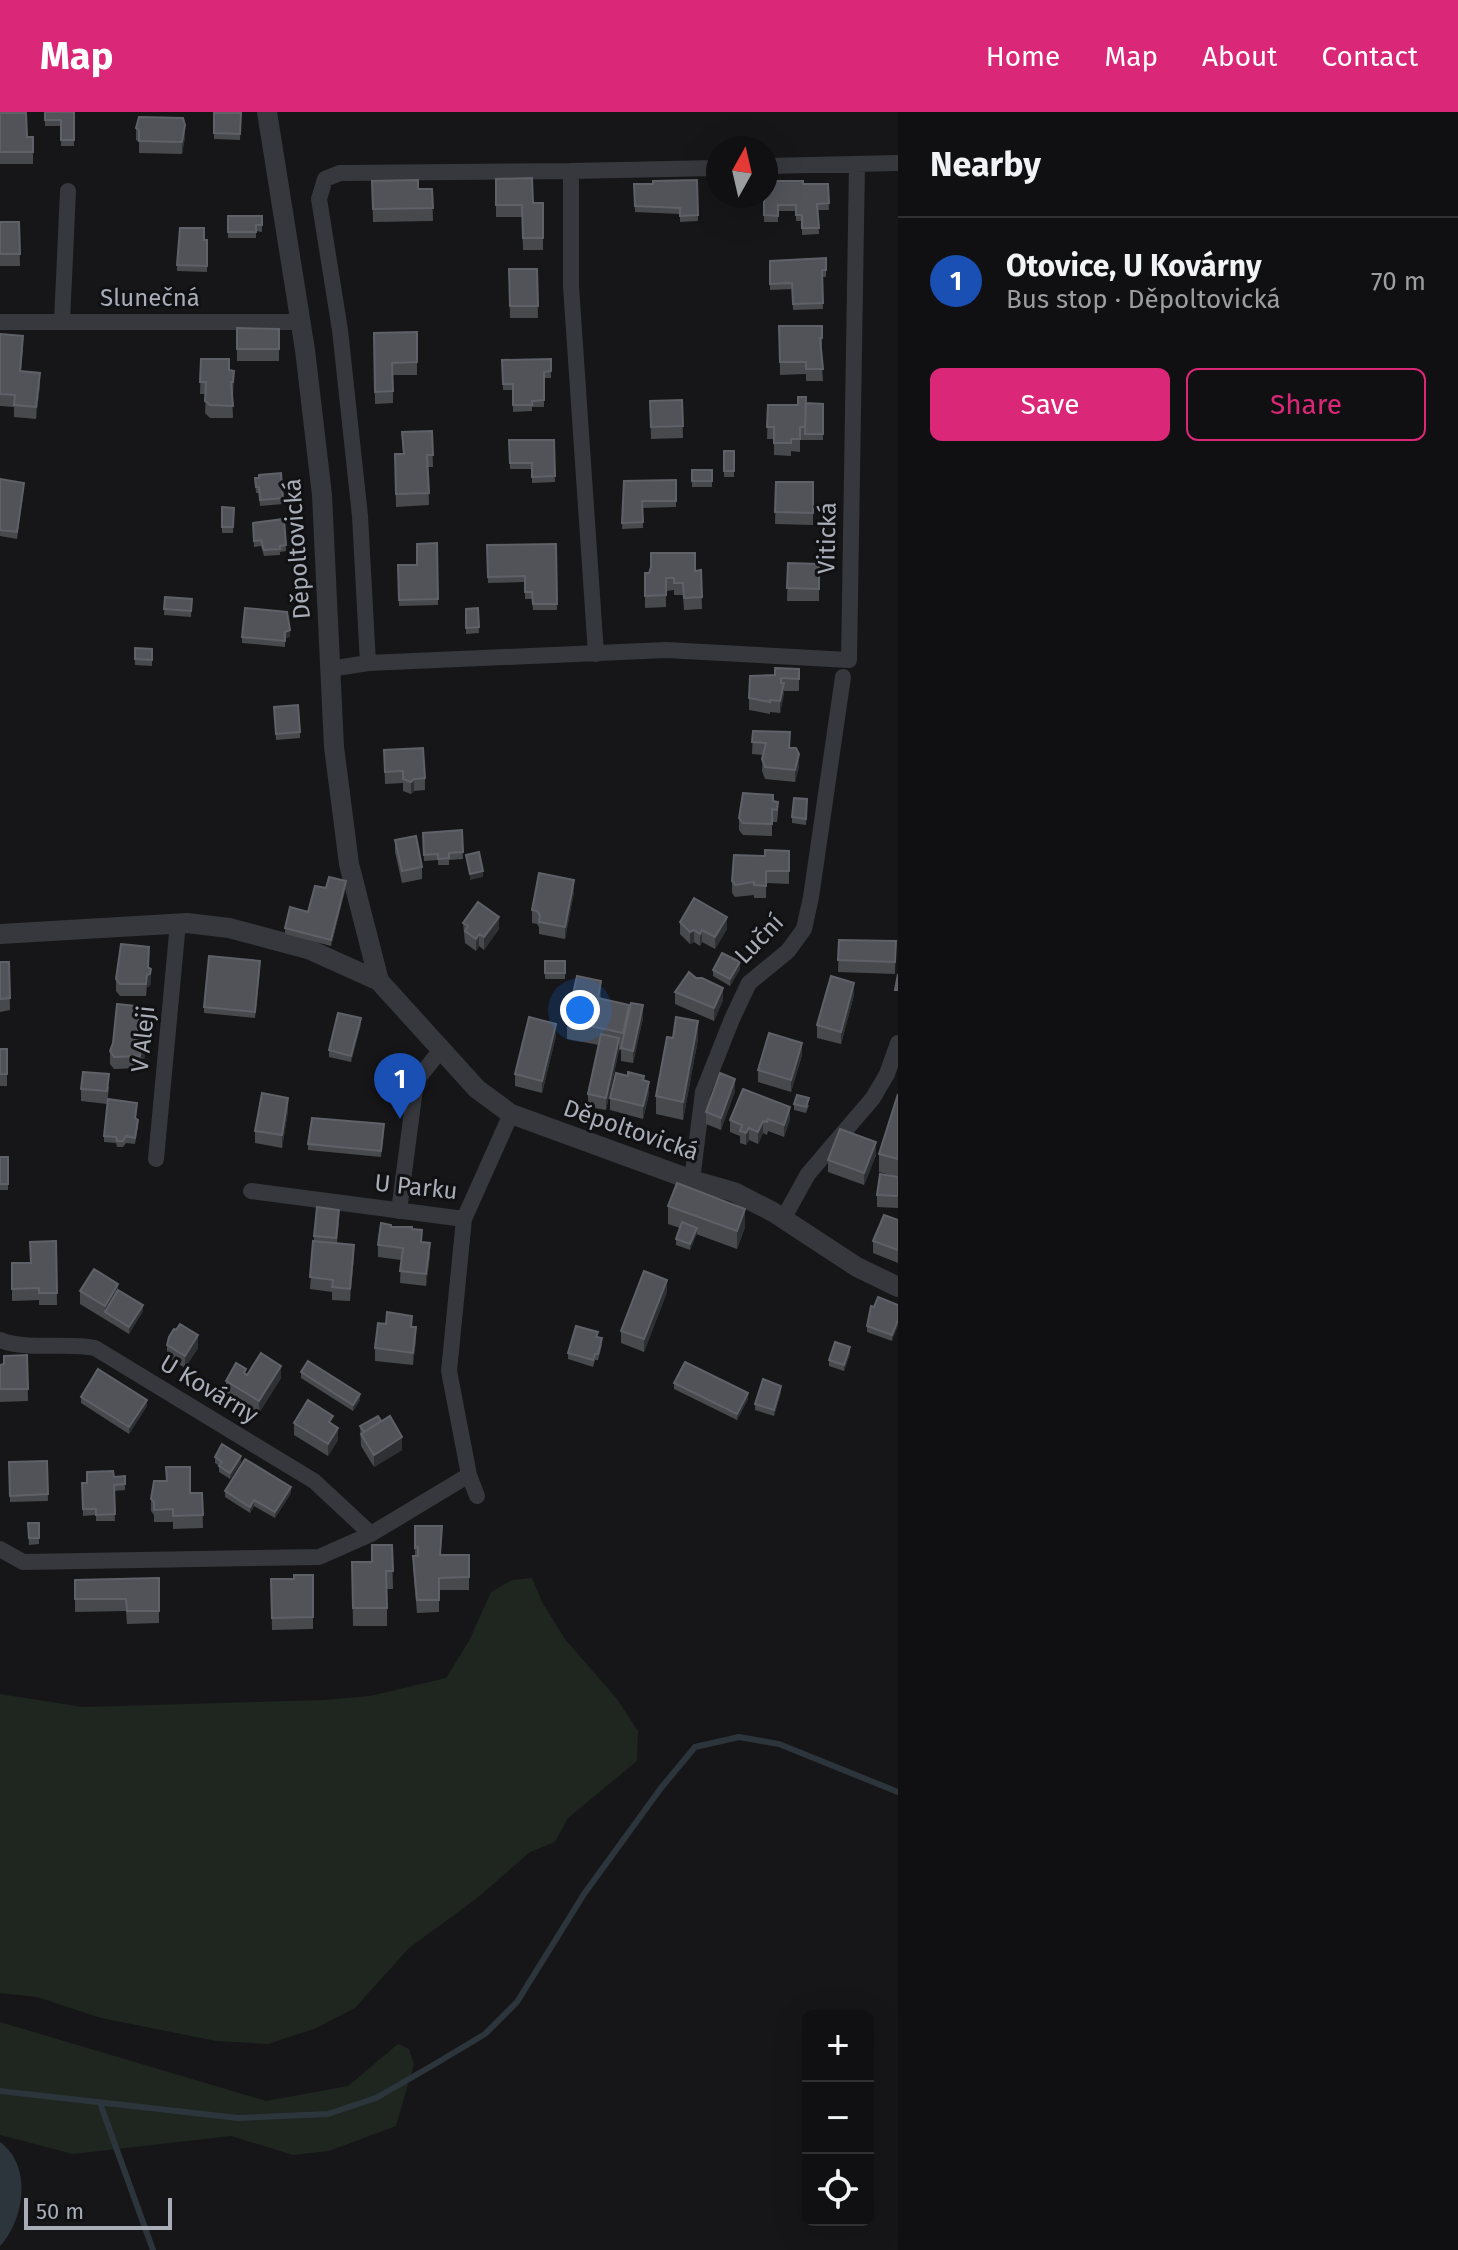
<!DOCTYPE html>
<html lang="en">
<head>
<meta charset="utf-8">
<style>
	:root { --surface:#101012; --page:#1e1e20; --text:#f1f3f6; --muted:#9c9d9f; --line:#303032; --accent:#db2777 }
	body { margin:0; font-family:"Fira Sans",sans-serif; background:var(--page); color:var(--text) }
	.controls { position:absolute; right:24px; bottom:24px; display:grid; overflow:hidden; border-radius:12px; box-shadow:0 8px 32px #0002 }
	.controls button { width:72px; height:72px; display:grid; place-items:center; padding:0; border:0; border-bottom:2px solid var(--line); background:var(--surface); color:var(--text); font:40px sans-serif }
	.compass { position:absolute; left:706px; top:24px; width:72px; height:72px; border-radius:50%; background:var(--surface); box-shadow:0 8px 32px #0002; rotate:8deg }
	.scale { position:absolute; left:24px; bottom:20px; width:148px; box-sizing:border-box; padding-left:8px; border:4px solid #a8adb8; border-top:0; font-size:22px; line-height:28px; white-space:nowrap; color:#a8adb8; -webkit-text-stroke:6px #111113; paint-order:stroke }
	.you { position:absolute; left:580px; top:898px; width:28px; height:28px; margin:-20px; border:6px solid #fff; border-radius:50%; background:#1a73e8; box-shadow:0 0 0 12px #1a73e833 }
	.badge { display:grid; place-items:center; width:52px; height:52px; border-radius:50%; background:var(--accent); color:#fff; font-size:26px; font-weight:700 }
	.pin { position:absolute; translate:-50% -66px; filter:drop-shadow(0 2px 4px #0008) }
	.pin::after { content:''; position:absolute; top:42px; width:28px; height:24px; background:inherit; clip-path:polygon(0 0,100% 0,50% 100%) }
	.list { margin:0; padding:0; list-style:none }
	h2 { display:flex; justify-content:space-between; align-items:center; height:104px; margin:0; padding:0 32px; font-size:34px }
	h2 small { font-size:26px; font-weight:400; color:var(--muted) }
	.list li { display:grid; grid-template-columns:52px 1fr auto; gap:24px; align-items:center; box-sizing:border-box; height:128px; padding:0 32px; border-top:2px solid var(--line) }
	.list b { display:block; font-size:30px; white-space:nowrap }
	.list p { margin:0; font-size:26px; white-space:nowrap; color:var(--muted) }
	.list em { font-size:26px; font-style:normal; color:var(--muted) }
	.actions { display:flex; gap:16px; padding:24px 32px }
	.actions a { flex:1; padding:18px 0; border:2px solid var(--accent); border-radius:12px; text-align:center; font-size:28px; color:var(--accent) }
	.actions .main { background:var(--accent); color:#fff }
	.icon { flex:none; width:44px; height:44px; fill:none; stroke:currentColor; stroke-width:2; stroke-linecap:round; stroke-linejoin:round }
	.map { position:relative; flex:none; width:898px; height:2138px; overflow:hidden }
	header { display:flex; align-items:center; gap:48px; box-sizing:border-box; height:112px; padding:0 40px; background:var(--accent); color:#fff }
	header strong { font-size:38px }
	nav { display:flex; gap:44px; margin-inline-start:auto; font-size:28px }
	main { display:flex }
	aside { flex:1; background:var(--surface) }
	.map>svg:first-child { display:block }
	.green { fill:#1e261f }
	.water { fill:#2c353c }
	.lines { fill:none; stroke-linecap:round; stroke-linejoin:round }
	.stream { stroke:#2c353c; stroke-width:6 }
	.minor { stroke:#37383d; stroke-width:16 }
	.tertiary { stroke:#37383d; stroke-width:20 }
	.wall { fill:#47494d }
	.shaded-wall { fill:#2f3033 }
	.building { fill:#525359; stroke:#5f6168; stroke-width:2 }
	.labels { text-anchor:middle; stroke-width:6; stroke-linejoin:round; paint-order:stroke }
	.street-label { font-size:24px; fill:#a8adb8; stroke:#111113 }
</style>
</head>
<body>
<header>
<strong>Map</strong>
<nav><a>Home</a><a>Map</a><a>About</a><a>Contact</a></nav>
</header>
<main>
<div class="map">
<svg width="898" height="2138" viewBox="0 0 898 2138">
	<rect width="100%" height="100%" fill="#161618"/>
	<path class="green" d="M532,1466L542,1490L565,1527L617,1587L638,1619L637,1649L568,1706L555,1730L530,1740L476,1787L409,1836L355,1896L314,1917L268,1932L216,1929L101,1906L37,1885L0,1881V1582L83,1595L324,1588L370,1584L446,1566L469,1529L491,1480L512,1468Z
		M0,1910L266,1989L348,1974L398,1932L409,1937L414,1952L396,2014L329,2039L293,2043L231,2024L73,2042L0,2023Z"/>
	<path class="water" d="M0,2030C32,2053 25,2107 0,2134Z"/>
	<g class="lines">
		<path class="stream" d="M0,1979L238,2006L328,2002L376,1986L435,1952L485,1922L517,1890L584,1782L661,1676L695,1635L739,1625L779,1632L898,1680
			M100,1991L153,2138"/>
		<path class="minor" d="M766,54L898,51
			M571,59L716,56
			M0,210H300
			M62,210L68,79
			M368,551L360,404L340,218L319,87L325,67L340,61L571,59V174L596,542
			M330,557L368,551L666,538L849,548L857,52
			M156,1047L178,811
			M692,1068L703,980L732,907L749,871L788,839L804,817L811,785L843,565
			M251,1079L464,1107
			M399,1099L416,969L440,939
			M783,1107L808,1062L873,986L887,962L898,931
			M0,1228C27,1239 65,1230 95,1236L314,1369L371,1422
			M477,1384L469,1363L449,1259L464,1107L511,1002
			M0,1437L23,1450L319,1445L371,1422L469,1363"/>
		<path class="tertiary" d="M267,0L305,238L322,383L334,635L349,752L379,869
			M0,822L187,811L229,816L308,837L379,869L477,977L511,1002L692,1068L734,1080L773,1100L857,1155L898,1175"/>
	</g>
	<path class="wall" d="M45,0H74V34H61V14H45Z
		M0,1L27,25H33V52H0Z
		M214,1H241L240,28L214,27Z
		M136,16L185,25L182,42L139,41V30L136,28Z
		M496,67L533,91H543V138H523L522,105H496Z
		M697,68L698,109L680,110V102L635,100L634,72Z
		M372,69L418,77H432L433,109L373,110Z
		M803,72H828L829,98H818L819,122L802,123V109H796V99H778V110H764V84Z
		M228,104H262V120L256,119V126H228Z
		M0,110H19L20,154H0Z
		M204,128H207V160L177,159V153Z
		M826,146V165H822L823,197L793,198L792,177L770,178V149Z
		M509,157H537L538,206H510Z
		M779,214H822V238H821L823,269H806V262L780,263Z
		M237,216L279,217V249H237Z
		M417,220V263H393V291L375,292L374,221Z
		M0,222L23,237L21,259L40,273L36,307L14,305V295L0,294Z
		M201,247L229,258L234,259L233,283H232L233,306H210L205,301L206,282H200Z
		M551,247V266H544V295H532V299L513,300V278H503L502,248Z
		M682,288L683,326L651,327L650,289Z
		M806,291L823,292V328H800V340L791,339V344L774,343V327H767L768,293H798Z
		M432,319L433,355H428L429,393L396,395L395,355L403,342L402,320Z
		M509,328H554L555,370L532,371V357H510Z
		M724,339H734V365H724Z
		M692,358H712V375H692Z
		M281,361L283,392L260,394L259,381H256L255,366Z
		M0,367L24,377L17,427L0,424Z
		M676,368V395L643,396V416L622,417L624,369Z
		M776,370H813V413L775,412Z
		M222,395L234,396L233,421H222Z
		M284,407L286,439L280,440V443L264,444L261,434L254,435L253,411Z
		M437,431L438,493L399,494L398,453H417Z
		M556,432L557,498H533L532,487H525V470L488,471L487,433Z
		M788,451L819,452V489H787Z
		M701,458L702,497L684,498L683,483H674V478L666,479V495L645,496V461Z
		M165,485L192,487L191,505L164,503Z
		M478,496L479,521L466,522V497Z
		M242,525H290L285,526V535L242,531Z
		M135,536L152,537V554L135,553Z
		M799,557V579H784L780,601L770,600V602L749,598V586L775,563Z
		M274,595L300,620V626L276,628Z
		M753,619L790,636L799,654L795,670L765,667L762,659L763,643L752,642Z
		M384,638L425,666V678L414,679L411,682L403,679V671L385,672Z
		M807,687L806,713L792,711V705Z
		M773,689L778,690V702L777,710H772V724L743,723L739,718V706Z
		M462,718L463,747L449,748V753H438V748L424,749L423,721Z
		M395,728L422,755V767L402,771L395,740Z
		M789,739V772L766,771V786H754V783L735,785L732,781V769L765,744Z
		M346,775L331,834L285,822V816L308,800L326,776Z
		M574,780L565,827L539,822V815L537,812L532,811V798Z
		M680,810L727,817L715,837L702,830L700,834L694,830L690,832L680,822Z
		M463,811L499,817L484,838L479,834L476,839L465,831Z
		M839,828L896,829L895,862L838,860Z
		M149,847V856L151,870L150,874L147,875L146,884H120L116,879V867Z
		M545,849H565V867H545Z
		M0,850H9L10,898L0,900Z
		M260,855L255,906L204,901V895Z
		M740,857L730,874L713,864V858Z
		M696,866L723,888L714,909L675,892V880Z
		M854,883L841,932L817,926V913Z
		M601,887L643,906L633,951L621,949V938H619L606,998L588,995V982L599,933L567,927V909Z
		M145,907L142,929L145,930V946L141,948L140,956L114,957L110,952V939Z
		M361,912L351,950L329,945V938Z
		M556,924L542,981L515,974V962Z
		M698,927L683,1008L656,1002V984Z
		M0,937H7V974H0Z
		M802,943L791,980L758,970V958Z
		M644,968L649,982L643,1007L610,998V986Z
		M109,975L107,992L81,989V977Z
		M735,979L721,1018L706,1012V1000Z
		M898,982V1096L877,1095V1083L894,1064L879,1060V1042Z
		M794,992L809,993L806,1001L794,998Z
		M137,997L136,1007L138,1014L135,1032L126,1031L123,1035H117L116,1031L104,1030V1024Z
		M288,999L282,1036L255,1031V1019Z
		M790,1007L784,1025L768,1019L767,1023L763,1021L758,1032L749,1028L746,1033L740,1031V1024L730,1020V1008Z
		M384,1018L381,1045L308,1038V1032Z
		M876,1043L864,1073L828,1060V1048Z
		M0,1045H8V1078H0Z
		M668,1094L745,1115L737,1137L696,1122L690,1138L676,1133V1127L680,1116L668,1112Z
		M898,1108V1151L873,1141V1129Z
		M339,1110L337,1131L354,1145L350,1189L332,1188V1180L310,1177L314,1124Z
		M391,1115L412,1117L422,1130L430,1143L426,1174L400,1171L401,1148L378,1145V1133Z
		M56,1129L57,1193H39V1188L12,1189V1151H31Z
		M118,1178L143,1199L129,1222L80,1192V1179Z
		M667,1180L644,1240L621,1231V1219Z
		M898,1193L892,1229L867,1220V1214L874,1195Z
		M412,1215L416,1227L413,1253L375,1249V1236Z
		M598,1225L602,1233L598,1248H595L593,1255L568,1247V1241Z
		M167,1233L198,1236L185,1256L167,1245Z
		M850,1241L844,1259L829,1254V1248Z
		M27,1243L28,1289L0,1290V1253L4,1252Z
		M301,1260L360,1288L353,1299L301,1266Z
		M246,1263L281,1266L259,1301L226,1281V1269Z
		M674,1271L748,1287L737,1308L674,1277Z
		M781,1280L774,1304L755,1298V1292Z
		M81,1285L147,1294L129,1322L81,1291Z
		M294,1311L333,1313L338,1328L328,1344L294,1323Z
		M360,1314L402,1338L374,1355L361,1334Z
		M215,1345L241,1350L230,1367L219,1360V1354L215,1351Z
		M47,1349L48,1389L10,1390L9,1350Z
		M125,1364V1378L114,1379L115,1409H96V1403L83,1404L82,1371L114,1365Z
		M225,1379L291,1381L275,1406L254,1394L250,1401L225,1385Z
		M190,1381H202L203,1416L173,1417V1410H154V1403L151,1399V1387Z
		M28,1411H39V1432L29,1433Z
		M415,1414L441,1443H469V1478H439V1500L417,1501L413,1456V1444H415Z
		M392,1433L393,1477H387V1514H353L352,1450H372Z
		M313,1463V1517L272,1518L271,1467H294Z
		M159,1466V1511L127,1512L126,1499L75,1500V1468Z"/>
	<path class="shaded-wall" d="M185,13V25L182,42V30Z
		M40,261V273L36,307V295Z
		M290,518V525L285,526V535V520Z
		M784,571V583L780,601V589Z
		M799,642V654L795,670V658Z
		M414,667V679L411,682V670Z
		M483,759V765L470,768V762Z
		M574,768V780L565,827V815Z
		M346,769V775L331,834V828Z
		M499,805V817L484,838V825Z
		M727,805V817L715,837V825Z
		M694,818V830L690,832V820Z
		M702,818V830L700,834V822Z
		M479,822V834L476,839V827Z
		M149,835L148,863L151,857V870L150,874L147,875L146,884Z
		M740,850V857L730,874V867Z
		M601,869V887L598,886Z
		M854,871V883L841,932V920Z
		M723,876V888L714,909V896Z
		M643,893V906L633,951V939Z
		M145,895L142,936L145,934V946L141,948L140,956Z
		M361,906V912L351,950V944Z
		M698,909V927L683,1008V990Z
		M556,912V924L542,981V969Z
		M619,926V938L606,998V986Z
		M802,931V943L791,980V968Z
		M735,967V979L721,1018V1006Z
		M649,970V982L643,1007V994Z
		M288,986V999L282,1036V1023Z
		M790,995V1007L784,1025V1013Z
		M763,1009V1021L758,1032V1020Z
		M749,1016V1028L746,1033V1021Z
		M876,1030V1043L864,1073V1061Z
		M745,1097V1115L737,1137V1119Z
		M697,1116V1122L690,1138V1132Z
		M430,1131V1143L426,1174V1162Z
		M354,1133V1145L350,1189V1177Z
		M667,1168V1180L644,1240V1227Z
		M118,1172V1184L105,1200V1194Z
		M143,1193V1199L129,1222V1215Z
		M898,1208V1214L892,1229V1223Z
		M416,1215V1227L413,1253V1241Z
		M198,1223V1236L185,1256V1244Z
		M850,1235V1241L844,1259V1253Z
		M281,1254V1266L259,1301V1289Z
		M781,1274V1280L774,1304V1298Z
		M748,1281V1287L737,1308V1302Z
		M360,1282V1288L353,1299V1293Z
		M147,1288V1294L129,1322V1315Z
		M338,1316V1328L328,1344V1332Z
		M402,1325V1338L374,1355V1343Z
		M241,1344V1350L230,1367V1361Z
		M291,1375V1381L275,1406V1400Z
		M254,1388V1394L250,1401V1395Z"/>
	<path class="building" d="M45,0H74V28H61V8H45Z
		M0,1H26L27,25H33V40H0Z
		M214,1H241L240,22L214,21Z
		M139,5L183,6L185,13L182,30L139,29V18L136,16Z
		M532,66L533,91H543V126H523L522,93H496V67Z
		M418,68V77H432L433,96L373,97L372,69Z
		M697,68L698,103L680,104V96L635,94L634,72H653V69Z
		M766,69H803V72H828L829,91L817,92L819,116H802V103H796V93H778V104L764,103V84H766Z
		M228,104H262V113H256V120H228Z
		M0,110H19L20,142H0Z
		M180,116H204V128H207V154L177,153Z
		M826,146V158H822L823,191L793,192L792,171L770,172V149Z
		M509,157H537L538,194H510Z
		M779,214H822V226H820L823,257H806V250H780Z
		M237,216L279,217V237H237Z
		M417,220V250L392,251L393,279L375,280L374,221Z
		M0,222L23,224L20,259L40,261L36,295L14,293L15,283L0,282Z
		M201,247H229V258L234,259L233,270H231L233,294L210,293L205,289L206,270H200Z
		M551,247V259L544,260V288L532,289V293H513V272H503L502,248Z
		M798,285H806L805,315H800V327H791V331H774V315H767L768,293H798Z
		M682,288L683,314L651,315L650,289Z
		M806,291L823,292V322H805Z
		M432,319L433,343H427L429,381L396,382L395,342H404L402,320Z
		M509,328H554L555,364L532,365V351H510Z
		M724,339H734V359H724Z
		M692,358H712V369H692Z
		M281,361L283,386L260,388L259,375H256L255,366H259V363Z
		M0,367L24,371L17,420L0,418Z
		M676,368V389H642L643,410L622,411L624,369Z
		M776,370H813V401L775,400Z
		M222,395L234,396L233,415H222Z
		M284,407L286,433L280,434V437L264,438L261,428L254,429L253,411Z
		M437,431L438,487L399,488L398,453H417V432Z
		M556,432L557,492H533L532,480H525V464L488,465L487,433Z
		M651,441H695V459L701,458L702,485L684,486L683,471H674V466H666V483L645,484V461H649L651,455Z
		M788,451L819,452V477L787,476Z
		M165,485L192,487L191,499L164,497Z
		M245,496L287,500L290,518L285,520V529L242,525Z
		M478,496L479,515L466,516V497Z
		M135,536L152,537V548L135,547Z
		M775,556L799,557V567L781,566V571H784L780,589L770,588V590L749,586L750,564L775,563Z
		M298,593L300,620L276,622L274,595Z
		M753,619L790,620L789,636H796L799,642L795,658L765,655L762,647L766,631L752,630Z
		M423,636L425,666L414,667L411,670L403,667V659L385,660L384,638Z
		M743,681L773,683V689L778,690L777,698L772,697V712L743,711L739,706Z
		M794,686L807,687L806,707L792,705Z
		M462,718L463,740L449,741V746L438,747V742L424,743L423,721Z
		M416,724L422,755L402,759L395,728Z
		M765,738L789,739V759H766V774L754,773V770L735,773L732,769L734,743L765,744Z
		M479,740L483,759L470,762L466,743Z
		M539,761L574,768L565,815L539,810L540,804L537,799L532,798Z
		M329,765L346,769L331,828L285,816L290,795L308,800L315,774L326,776Z
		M694,786L727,805L715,825L702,818L700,822L694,818L690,820L680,810Z
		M478,790L499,805L484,825L479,822L476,827L465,819L468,814L463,811Z
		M839,828L896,829L895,850L838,848Z
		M121,832L149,835L148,855L151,857L150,862L147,863L146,872H120L116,867Z
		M722,841L740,850L730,867L713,858Z
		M209,844L260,849L255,900L204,895Z
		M545,849H565V861H545Z
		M0,850H9L10,886L0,887Z
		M689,860L696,866H702L723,876L714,896L675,880Z
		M898,862V878H895Z
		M577,864L601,869L598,886L629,893L623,921L567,909Z
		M831,864L854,871L841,920L817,913Z
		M631,891L643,893L633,939L621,936Z
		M117,892L145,895L141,928L145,930V934L141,936L140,944L114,945L110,939L113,931Z
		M338,901L361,906L351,944L329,938Z
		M529,905L556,912L542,969L515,962Z
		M676,905L698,909L683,990L656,984L667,925L673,926Z
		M769,921L802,931L791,968L758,958Z
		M601,922L619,926L606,986L588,982Z
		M0,937H7V962H0Z
		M83,960L109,962L107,979L81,977Z
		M628,960L644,964L643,968L649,970L643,994L610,986L616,961L628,964Z
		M720,961L735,967L721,1006L706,1000Z
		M743,977L790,995L784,1013L768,1007L767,1010L763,1009L758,1020L749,1016L746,1021L740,1019L742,1013L730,1008Z
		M262,981L288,986L282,1023L255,1019Z
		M898,982V1047L879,1042Z
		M797,983L809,986L806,995L794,992Z
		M108,987L137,991L135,1006L138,1008L135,1026L126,1024L123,1029H117L116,1025L104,1024Z
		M312,1006L384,1012L381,1039L308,1032Z
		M840,1017L876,1030L864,1061L828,1048Z
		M0,1045H8V1072H0Z
		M880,1062L898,1065V1084L877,1083Z
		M677,1071L745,1097L737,1119L668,1094Z
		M317,1095L339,1098L336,1126L314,1124Z
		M884,1103L898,1108V1138L873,1129Z
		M682,1110L697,1116L690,1132L676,1127Z
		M381,1111L391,1113V1115H412V1117L422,1118L421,1130L430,1131L426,1162L400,1159L403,1136L378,1133Z
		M56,1129L57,1181H39V1176L12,1177V1151H31L30,1130Z
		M313,1129L354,1133L350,1177L332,1175L333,1168L310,1165Z
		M94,1157L118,1172L105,1194L80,1179Z
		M644,1159L667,1168L644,1227L621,1219Z
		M118,1178L143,1193L129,1215L105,1200Z
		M878,1185L898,1193V1208L892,1223L867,1214L871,1194L874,1195Z
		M387,1200L412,1204L411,1215H416L413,1241L375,1236L378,1211L386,1212Z
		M180,1212L198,1223L185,1244L167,1233L169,1225L174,1217L176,1218Z
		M576,1214L598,1220L596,1225L602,1226L598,1242H595L593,1248L568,1241Z
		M835,1230L850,1235L844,1253L829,1248Z
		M261,1241L281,1254L259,1289L226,1269L236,1251L246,1257L244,1261L247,1263Z
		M27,1243L28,1277H0V1253L4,1252V1244Z
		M308,1249L360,1282L353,1293L301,1260Z
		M685,1250L748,1281L737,1302L674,1271Z
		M98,1257L147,1288L129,1315L81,1285Z
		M763,1267L781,1274L774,1298L755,1292Z
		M308,1288L333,1304L329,1310L338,1316L328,1332L294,1311Z
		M378,1304L381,1309L364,1320L360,1314Z
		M390,1304L402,1325L374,1343L361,1322Z
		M222,1332L241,1344L230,1361L219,1354L222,1350L215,1345Z
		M245,1347L291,1375L275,1400L254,1388L250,1395L225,1379Z
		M47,1349L48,1382L10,1384L9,1350Z
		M166,1355H190V1381H202L203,1403L173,1404V1397L154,1398V1390L151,1387L154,1369H167Z
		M113,1359L114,1365L125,1364V1372L114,1373L115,1402L96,1403V1397H83L82,1371H87V1360Z
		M28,1411H39V1426H29Z
		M415,1414H442L440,1443H469V1465L439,1466V1488H417L413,1444H418V1435L415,1436Z
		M372,1433H392L393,1459H386L387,1496H353L352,1450H372Z
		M294,1463H313V1505L272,1506L271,1467H294Z
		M159,1466V1499H127L126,1487H75V1468Z"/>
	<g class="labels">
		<g class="street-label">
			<text x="150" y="194">Slunečná</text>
			<text transform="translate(827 426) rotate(-89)" y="8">Vitická</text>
			<text transform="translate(297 437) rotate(-94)" y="8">Děpoltovická</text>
			<text transform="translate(759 827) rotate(-46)" y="8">Luční</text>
			<text transform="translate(143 927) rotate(-84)" y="8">V Aleji</text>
			<text transform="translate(631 1018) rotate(19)" y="8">Děpoltovická</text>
			<text transform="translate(416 1075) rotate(6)" y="8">U Parku</text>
			<text transform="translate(209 1277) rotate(31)" y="8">U Kovárny</text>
		</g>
	</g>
</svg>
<div class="controls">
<button>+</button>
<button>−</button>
<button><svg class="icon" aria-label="locate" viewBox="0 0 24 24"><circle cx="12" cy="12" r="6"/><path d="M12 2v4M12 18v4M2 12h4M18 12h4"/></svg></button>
</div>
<svg class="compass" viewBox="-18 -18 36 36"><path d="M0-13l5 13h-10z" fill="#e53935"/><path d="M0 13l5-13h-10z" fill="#9c9d9f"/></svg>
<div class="scale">50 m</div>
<div class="you"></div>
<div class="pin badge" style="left:400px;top:1007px;background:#1a4fb4">1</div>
</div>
<aside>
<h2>Nearby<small></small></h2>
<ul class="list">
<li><span class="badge" style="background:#1a4fb4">1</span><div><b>Otovice, U Kovárny</b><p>Bus stop · Děpoltovická</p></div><em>70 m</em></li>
</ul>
<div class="actions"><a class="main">Save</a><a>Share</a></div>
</aside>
</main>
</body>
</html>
